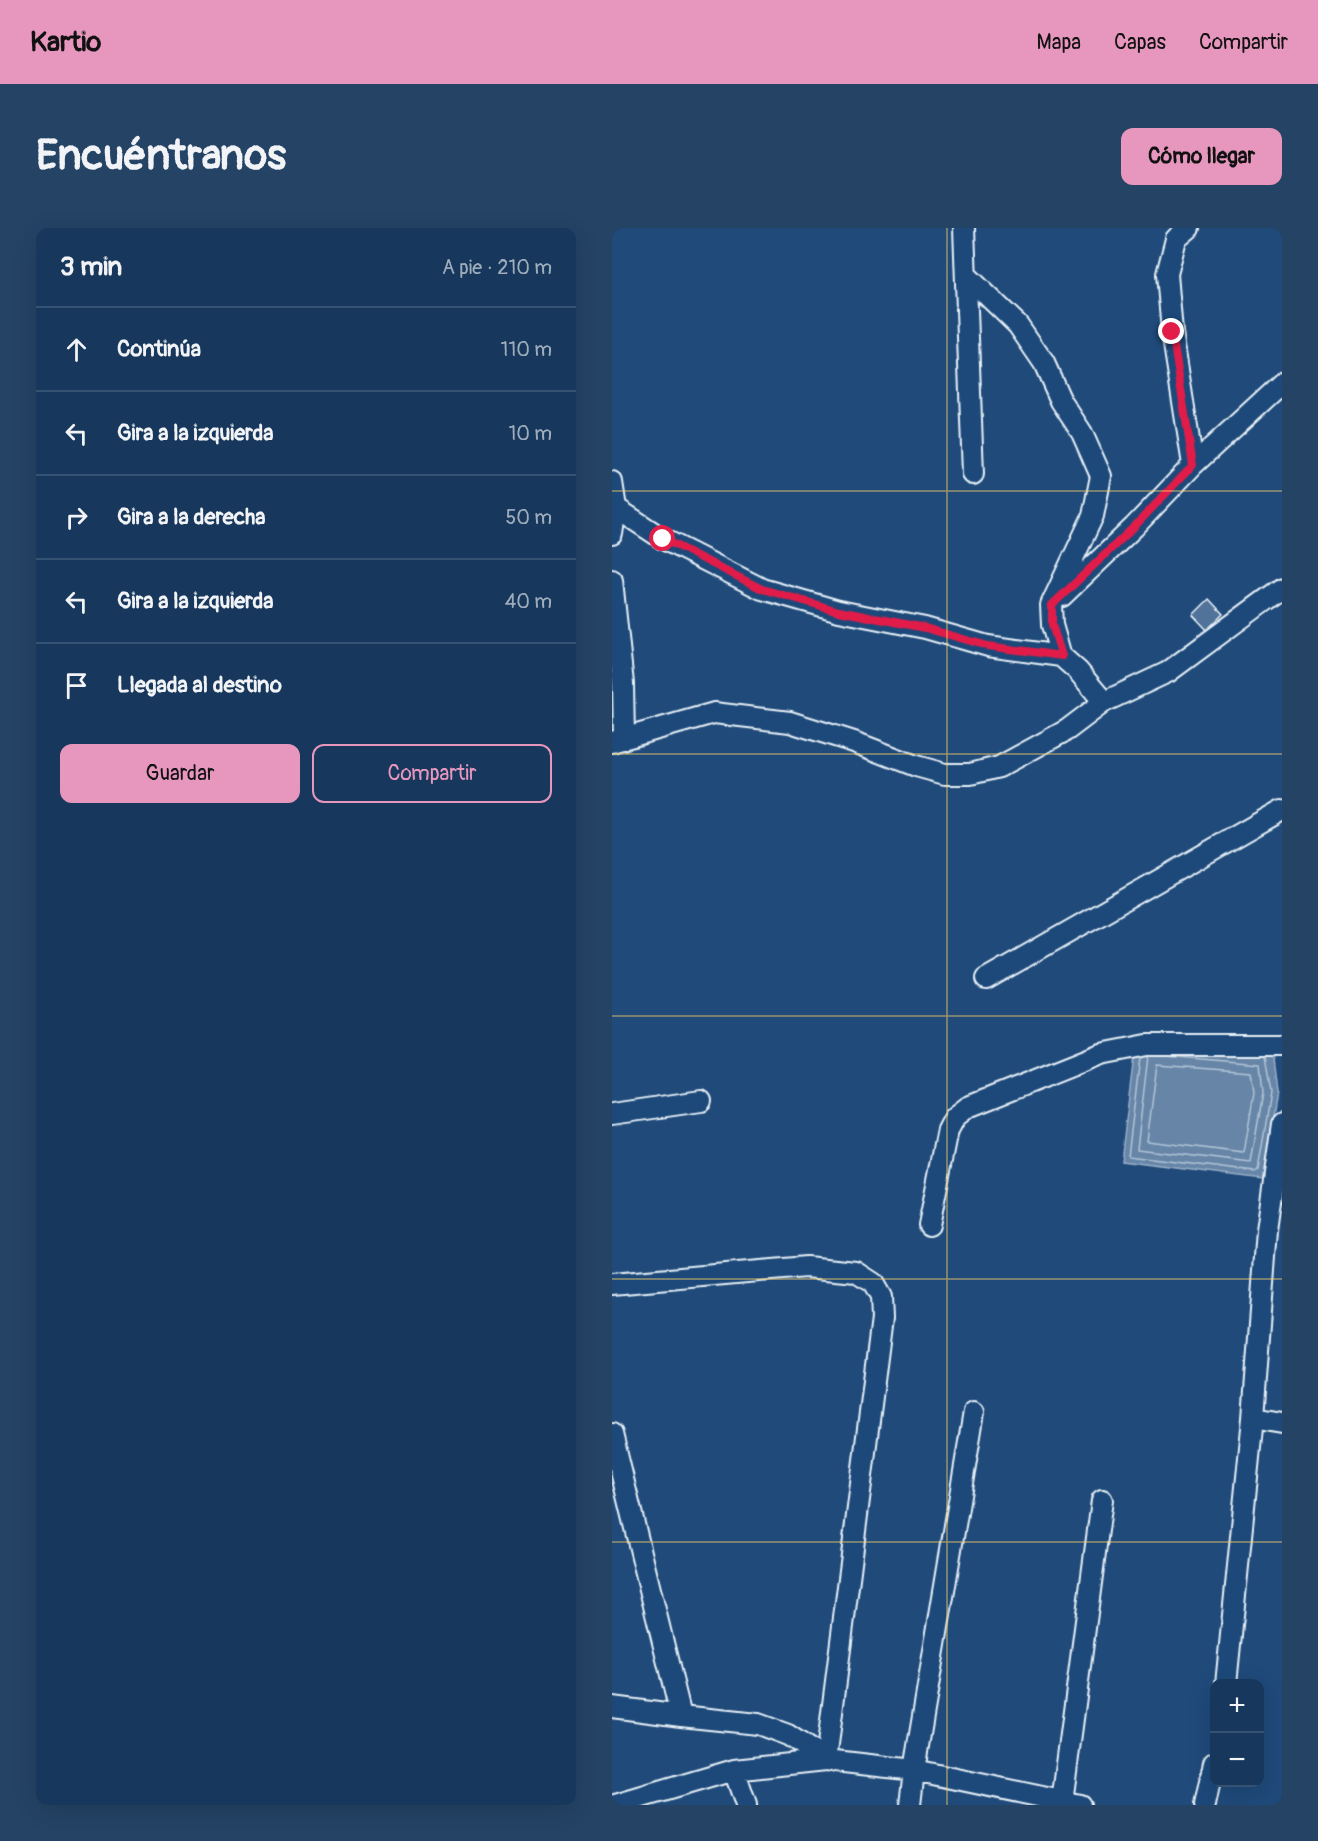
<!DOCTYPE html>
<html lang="es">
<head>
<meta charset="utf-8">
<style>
	:root { --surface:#17385c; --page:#244365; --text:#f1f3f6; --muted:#9eacbb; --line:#365272; --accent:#e797bd }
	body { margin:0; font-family:Pangolin,sans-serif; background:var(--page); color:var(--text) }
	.controls { position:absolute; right:18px; bottom:18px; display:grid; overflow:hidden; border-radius:12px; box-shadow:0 6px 24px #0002 }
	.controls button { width:54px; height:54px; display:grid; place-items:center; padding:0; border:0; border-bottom:2px solid var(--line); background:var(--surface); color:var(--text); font:30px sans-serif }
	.stop { position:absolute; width:18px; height:18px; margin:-14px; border:4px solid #e11d48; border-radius:50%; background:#fff }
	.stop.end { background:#e11d48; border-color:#fff; box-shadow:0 2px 6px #0008 }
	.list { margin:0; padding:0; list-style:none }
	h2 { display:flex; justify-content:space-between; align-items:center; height:78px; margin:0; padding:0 24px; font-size:26px }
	h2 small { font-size:20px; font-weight:400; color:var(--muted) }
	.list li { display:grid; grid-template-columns:39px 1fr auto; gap:18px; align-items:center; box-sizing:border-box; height:84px; padding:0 24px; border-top:2px solid var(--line) }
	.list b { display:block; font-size:22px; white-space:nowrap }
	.list em { font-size:20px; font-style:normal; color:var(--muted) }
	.actions { display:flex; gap:12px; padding:18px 24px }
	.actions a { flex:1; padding:14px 0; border:2px solid var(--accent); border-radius:12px; text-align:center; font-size:21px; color:var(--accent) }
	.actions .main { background:var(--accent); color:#111 }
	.icon { flex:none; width:33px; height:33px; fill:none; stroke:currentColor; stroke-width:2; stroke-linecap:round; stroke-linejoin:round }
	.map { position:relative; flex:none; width:670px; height:1577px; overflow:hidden; border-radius:12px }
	header { display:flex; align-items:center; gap:36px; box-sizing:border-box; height:84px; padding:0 30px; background:var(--accent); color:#111 }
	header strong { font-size:28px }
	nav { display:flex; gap:33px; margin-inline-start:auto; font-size:21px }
	.intro { display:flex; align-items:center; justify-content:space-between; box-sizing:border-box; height:144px; padding:0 36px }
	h1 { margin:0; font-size:42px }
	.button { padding:15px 27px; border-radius:12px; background:var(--accent); color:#111; font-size:21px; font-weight:700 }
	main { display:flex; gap:36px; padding:0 36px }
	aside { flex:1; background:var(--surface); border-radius:12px; box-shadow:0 6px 24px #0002 }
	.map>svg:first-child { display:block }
	.water { fill:#6685a7; stroke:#9ab0c7; stroke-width:1.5 }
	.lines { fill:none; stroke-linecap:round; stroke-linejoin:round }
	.shore { stroke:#b4c6d8; stroke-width:1.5 }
	.building { fill:#517399; stroke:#e8f1f8; stroke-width:1.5 }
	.street-casing { stroke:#e8f1f8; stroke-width:24 }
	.street { stroke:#1f4a7a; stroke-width:20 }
	.route { stroke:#e11d48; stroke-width:8 }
	.grid { fill:none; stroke:#ffd166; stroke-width:1.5; stroke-opacity:0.55 }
</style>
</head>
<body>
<header>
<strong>Kartio</strong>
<nav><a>Mapa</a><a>Capas</a><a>Compartir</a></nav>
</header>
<div class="intro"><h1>Encuéntranos</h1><a class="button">Cómo llegar</a></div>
<main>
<aside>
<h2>3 min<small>A pie · 210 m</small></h2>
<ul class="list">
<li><svg class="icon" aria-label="ahead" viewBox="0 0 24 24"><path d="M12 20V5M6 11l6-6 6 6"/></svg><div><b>Continúa</b></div><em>110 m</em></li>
<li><svg class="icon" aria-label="left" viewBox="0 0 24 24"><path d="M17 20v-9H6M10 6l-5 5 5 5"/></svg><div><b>Gira a la izquierda</b></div><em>10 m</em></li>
<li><svg class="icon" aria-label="right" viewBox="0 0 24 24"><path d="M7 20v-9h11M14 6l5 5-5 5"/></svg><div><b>Gira a la derecha</b></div><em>50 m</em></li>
<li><svg class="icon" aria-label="left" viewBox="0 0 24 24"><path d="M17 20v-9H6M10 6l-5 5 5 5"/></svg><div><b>Gira a la izquierda</b></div><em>40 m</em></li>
<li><svg class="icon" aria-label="arrive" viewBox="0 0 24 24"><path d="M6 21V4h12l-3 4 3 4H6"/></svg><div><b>Llegada al destino</b></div></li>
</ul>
<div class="actions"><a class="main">Guardar</a><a>Compartir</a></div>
</aside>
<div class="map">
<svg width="670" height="1577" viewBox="0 0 670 1577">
	<rect width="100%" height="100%" fill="#1f4a7a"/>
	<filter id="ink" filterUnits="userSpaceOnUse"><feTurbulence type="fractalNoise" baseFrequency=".0167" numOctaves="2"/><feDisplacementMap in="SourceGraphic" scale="12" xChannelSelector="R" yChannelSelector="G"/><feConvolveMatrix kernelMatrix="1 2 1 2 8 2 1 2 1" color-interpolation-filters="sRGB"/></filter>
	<g filter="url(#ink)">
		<path class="water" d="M524,812L660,822L665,865L651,951L509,933Z"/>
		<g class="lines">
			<path class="shore" d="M536,828L525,921L639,935L651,865L648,836L554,828
				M528,830L516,928L643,944L646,942L659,865L653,828
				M545,837L639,844L642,865L632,925L535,913Z"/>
		</g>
		<path class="building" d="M597,371L611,386L595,402L581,387Z"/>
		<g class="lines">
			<g class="street-casing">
				<path id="street" d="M352,0L361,246
					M577,0L564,11L555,46L560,104L581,237
					M355,48L406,97L432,135L449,173L470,205L489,248L481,288L439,377L440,397L449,428L466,443L492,474L556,444L670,360
					M0,254L4,280L51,311L150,361L227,383L313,400L376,418L449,428
					M0,306L4,280
					M0,352L11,456L12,509
					M450,368L522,299L581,237L670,155
					M0,514L102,485L178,494L242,514L304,538L333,546H358L387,539L455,502L492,474
					M374,751L670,582
					M0,886L89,873
					M317,997L336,902L343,889L356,879L489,826L535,817H670
					M0,1056L194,1039L244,1044L261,1055L269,1069L270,1090L214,1532L122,1542L3,1577
					M641,1190L670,1195
					M0,1206L69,1488L146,1496L176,1507L214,1532L302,1542L468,1577
					M614,1456L641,1190L655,1002L670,896
					M0,1479L69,1488
					M122,1542L134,1577
					M450,1574L490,1272
					M298,1577L302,1542L362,1184
					M593,1577L602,1535"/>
			</g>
			<use href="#street" class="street"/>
		</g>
	</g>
	<g class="lines" filter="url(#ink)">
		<path class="route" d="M51,311L150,361L227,383L313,400L376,418L450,428L440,397V377L522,299L581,237L560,104"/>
	</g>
	<path class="grid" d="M335,0V1577M0,263H670M0,526H670M0,788H670M0,1051H670M0,1314H670"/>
</svg>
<div class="controls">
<button>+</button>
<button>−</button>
</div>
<div class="stop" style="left:51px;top:311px"></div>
<div class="stop end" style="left:560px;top:104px"></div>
</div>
</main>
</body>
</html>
